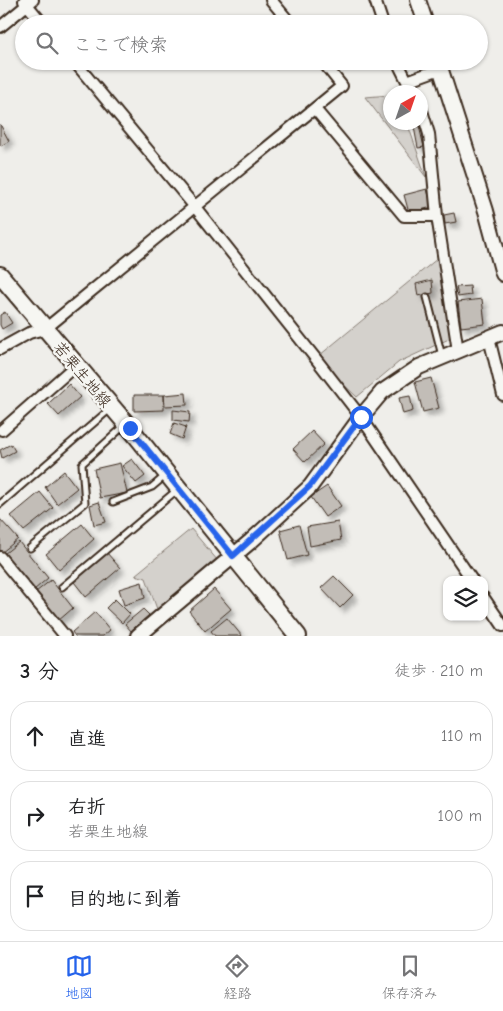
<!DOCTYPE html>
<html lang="ja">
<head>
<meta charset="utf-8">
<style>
	:root { --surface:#fff; --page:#f2f2f2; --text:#202124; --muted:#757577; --line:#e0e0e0; --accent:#2563eb }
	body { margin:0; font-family:"Comic Neue","Klee One",sans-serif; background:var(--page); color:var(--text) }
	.controls { position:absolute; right:15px; bottom:15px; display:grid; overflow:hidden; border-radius:10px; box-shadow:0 1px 4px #0004 }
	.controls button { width:45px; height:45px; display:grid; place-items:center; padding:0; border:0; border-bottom:1px solid var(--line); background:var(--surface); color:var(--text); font:25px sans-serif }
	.compass { position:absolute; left:383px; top:85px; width:45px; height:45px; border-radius:50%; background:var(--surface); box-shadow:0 1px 4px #0004; rotate:40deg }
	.stop { position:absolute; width:15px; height:15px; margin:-11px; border:4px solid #2563eb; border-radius:50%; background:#fff }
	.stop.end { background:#2563eb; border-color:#fff; box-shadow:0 1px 5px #0008 }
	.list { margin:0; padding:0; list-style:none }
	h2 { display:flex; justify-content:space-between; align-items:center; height:65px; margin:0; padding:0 20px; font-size:21px }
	h2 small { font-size:16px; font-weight:400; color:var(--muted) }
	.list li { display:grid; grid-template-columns:32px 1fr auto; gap:15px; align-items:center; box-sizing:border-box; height:70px; margin:0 10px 10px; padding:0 10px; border:1px solid var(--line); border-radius:20px }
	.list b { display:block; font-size:19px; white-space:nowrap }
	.list p { margin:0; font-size:16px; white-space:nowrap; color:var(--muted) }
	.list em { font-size:16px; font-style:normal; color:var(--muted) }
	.icon { flex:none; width:28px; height:28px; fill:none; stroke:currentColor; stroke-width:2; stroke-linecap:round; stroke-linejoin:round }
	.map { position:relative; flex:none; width:503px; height:636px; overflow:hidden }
	.search { position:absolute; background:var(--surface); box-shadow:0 1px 4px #0004; left:15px; right:15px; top:15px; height:55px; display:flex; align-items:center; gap:12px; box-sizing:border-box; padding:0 18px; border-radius:28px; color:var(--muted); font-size:19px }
	.sheet { height:305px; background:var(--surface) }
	nav { display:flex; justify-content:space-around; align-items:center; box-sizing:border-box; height:70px; border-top:1px solid var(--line); background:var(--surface); font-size:14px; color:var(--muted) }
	nav a { display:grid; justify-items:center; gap:2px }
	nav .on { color:var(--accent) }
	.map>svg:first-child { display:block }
	.green { fill:#d4d1cc; stroke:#887e75 }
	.building { fill:#c2bdb7; stroke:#3b2a1e; filter:url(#shadow) }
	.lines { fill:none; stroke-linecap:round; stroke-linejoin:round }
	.service-casing { stroke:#3b2a1e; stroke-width:9 }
	.minor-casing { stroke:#3b2a1e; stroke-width:14 }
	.tertiary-casing { stroke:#3b2a1e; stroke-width:18 }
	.primary-casing { stroke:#3b2a1e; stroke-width:20 }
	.service { stroke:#f6f6f2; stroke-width:5 }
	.minor { stroke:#f6f6f2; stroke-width:10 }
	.tertiary { stroke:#f6f6f2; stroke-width:14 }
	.primary { stroke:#f6f6f2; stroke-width:16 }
	.route { stroke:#2563eb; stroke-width:6 }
	.labels { text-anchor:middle; stroke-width:5; stroke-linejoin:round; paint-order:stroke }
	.street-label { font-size:16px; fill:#3b2a1e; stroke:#f6f6f2 }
</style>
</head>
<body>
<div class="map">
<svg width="503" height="636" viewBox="0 0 503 636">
	<defs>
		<filter id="shadow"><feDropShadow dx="4.5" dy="4.5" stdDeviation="2.5" flood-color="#0004"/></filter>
	</defs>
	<rect width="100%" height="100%" fill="#efeeea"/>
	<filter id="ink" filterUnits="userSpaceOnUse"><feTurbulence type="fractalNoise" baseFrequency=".02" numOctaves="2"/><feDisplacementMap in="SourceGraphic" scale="10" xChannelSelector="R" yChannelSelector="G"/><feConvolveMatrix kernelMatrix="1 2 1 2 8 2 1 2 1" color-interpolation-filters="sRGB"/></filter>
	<g filter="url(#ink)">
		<path class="green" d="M390,95V122L421,123L408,125L426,177L365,97Z
			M438,258L451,338L399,362L357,397L339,380L320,355Z
			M191,529L218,561L158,612L146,578L135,575Z"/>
		<path class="building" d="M0,124L9,141L1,146L0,145Z
			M419,126L424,147L418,148L414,127Z
			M427,189L432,207L409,213L404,195Z
			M454,213L456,222L445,224L444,215Z
			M432,280L433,293L418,296L416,284Z
			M470,286L471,295L458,297L456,287Z
			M482,299L485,324L461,327L458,302Z
			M5,312L12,323L2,329L0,325V315Z
			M431,378L439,408L423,412L415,382Z
			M69,384L80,397L59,416L48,404Z
			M186,393L187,405L165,406L164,395Z
			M134,395H164V410L134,411Z
			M410,396L413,411L403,414L399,398Z
			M173,410L190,412L189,422L173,420Z
			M174,423L186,427L182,439L170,434Z
			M312,431L324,444L305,462L293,449Z
			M11,444L15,451L2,458L0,450Z
			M132,459L145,476L136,483L122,466Z
			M120,463L127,493L100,498L94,469Z
			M64,471L77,488L57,504L45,487Z
			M327,486L341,506L325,517L311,497Z
			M40,492L53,508L24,531L11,516Z
			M99,502L106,522L94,525L90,505Z
			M0,519L18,539L1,553L0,551Z
			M338,522L341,540L310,546L307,527Z
			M82,524L94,539L59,570L46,554Z
			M299,525L307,555L288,560L280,530Z
			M19,542L48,578L34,590L4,554Z
			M107,553L120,568L86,597L74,582Z
			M334,576L353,595L340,608L321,588Z
			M51,580L73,608L58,621L36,592Z
			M142,582L145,598L124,605L119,589Z
			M214,589L231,609L205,631L189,611Z
			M115,599L130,614L122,623L106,608Z
			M143,609L149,615L131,631L125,624Z
			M95,612L110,630L103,636H75L72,632Z
			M227,618L242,636H215L211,631Z"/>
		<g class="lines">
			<g class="service-casing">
				<path id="service" d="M427,297L442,356
					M113,502L152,487L165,476
					M0,504L110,409
					M30,548L85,503L82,464L124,426
					M62,587L177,490"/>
			</g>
			<g class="minor-casing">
				<path id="minor" d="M271,0L291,24
					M375,0L383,24
					M24,1L43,24
					M0,27L33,0
					M74,61L195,207L316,359L361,417L472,580
					M397,61L407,81L440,69
					M407,81L414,92
					M315,109L404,216H437L429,134L420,104
					M437,216L458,351
					M489,338L503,395
					M0,349L29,333L45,329L342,86L322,61
					M2,430L76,365
					M0,557L65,636
					M484,598L503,626"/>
			</g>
			<g class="tertiary-casing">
				<path id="tertiary" d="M418,0L426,24
					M438,61L486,211L503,274
					M138,636L251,541L310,487L361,417L382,392L419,367L503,332"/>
			</g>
			<g class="primary-casing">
				<path id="primary" d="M0,275L130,428L298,636"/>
			</g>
			<use href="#service" class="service"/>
			<use href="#minor" class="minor"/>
			<use href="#tertiary" class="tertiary"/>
			<use href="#primary" class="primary"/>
		</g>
	</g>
	<g class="lines" filter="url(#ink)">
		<path class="route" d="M130,428L233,556L310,486L361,417"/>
	</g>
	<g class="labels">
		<g class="street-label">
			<text transform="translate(83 374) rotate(50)" y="6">若栗生地線</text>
		</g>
	</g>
</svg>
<div class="controls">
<button><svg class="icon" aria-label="layers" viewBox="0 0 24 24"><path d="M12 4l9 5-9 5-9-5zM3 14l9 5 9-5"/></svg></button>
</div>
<svg class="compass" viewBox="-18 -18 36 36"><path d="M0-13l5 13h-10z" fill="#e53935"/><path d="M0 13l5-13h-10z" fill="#757577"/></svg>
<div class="stop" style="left:361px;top:417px"></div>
<div class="stop end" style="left:130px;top:428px"></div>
<div class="search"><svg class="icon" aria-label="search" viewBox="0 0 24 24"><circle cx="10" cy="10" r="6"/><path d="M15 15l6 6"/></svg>ここで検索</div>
</div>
<section class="sheet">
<h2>3 分<small>徒歩 · 210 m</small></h2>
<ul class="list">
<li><svg class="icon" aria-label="ahead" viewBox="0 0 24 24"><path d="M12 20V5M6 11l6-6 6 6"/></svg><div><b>直進</b></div><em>110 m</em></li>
<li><svg class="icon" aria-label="right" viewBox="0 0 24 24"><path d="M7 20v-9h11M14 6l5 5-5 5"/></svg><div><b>右折</b><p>若栗生地線</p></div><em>100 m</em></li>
<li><svg class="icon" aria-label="arrive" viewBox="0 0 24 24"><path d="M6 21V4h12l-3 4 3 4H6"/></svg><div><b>目的地に到着</b></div></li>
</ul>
</section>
<nav>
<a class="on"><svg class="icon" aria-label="map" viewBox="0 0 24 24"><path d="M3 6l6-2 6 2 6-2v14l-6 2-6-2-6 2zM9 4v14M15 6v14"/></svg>地図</a>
<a><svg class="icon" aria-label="directions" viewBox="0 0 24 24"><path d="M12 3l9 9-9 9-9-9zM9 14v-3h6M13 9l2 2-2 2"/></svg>経路</a>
<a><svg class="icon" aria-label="saved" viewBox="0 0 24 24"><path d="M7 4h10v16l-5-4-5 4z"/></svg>保存済み</a>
</nav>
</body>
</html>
